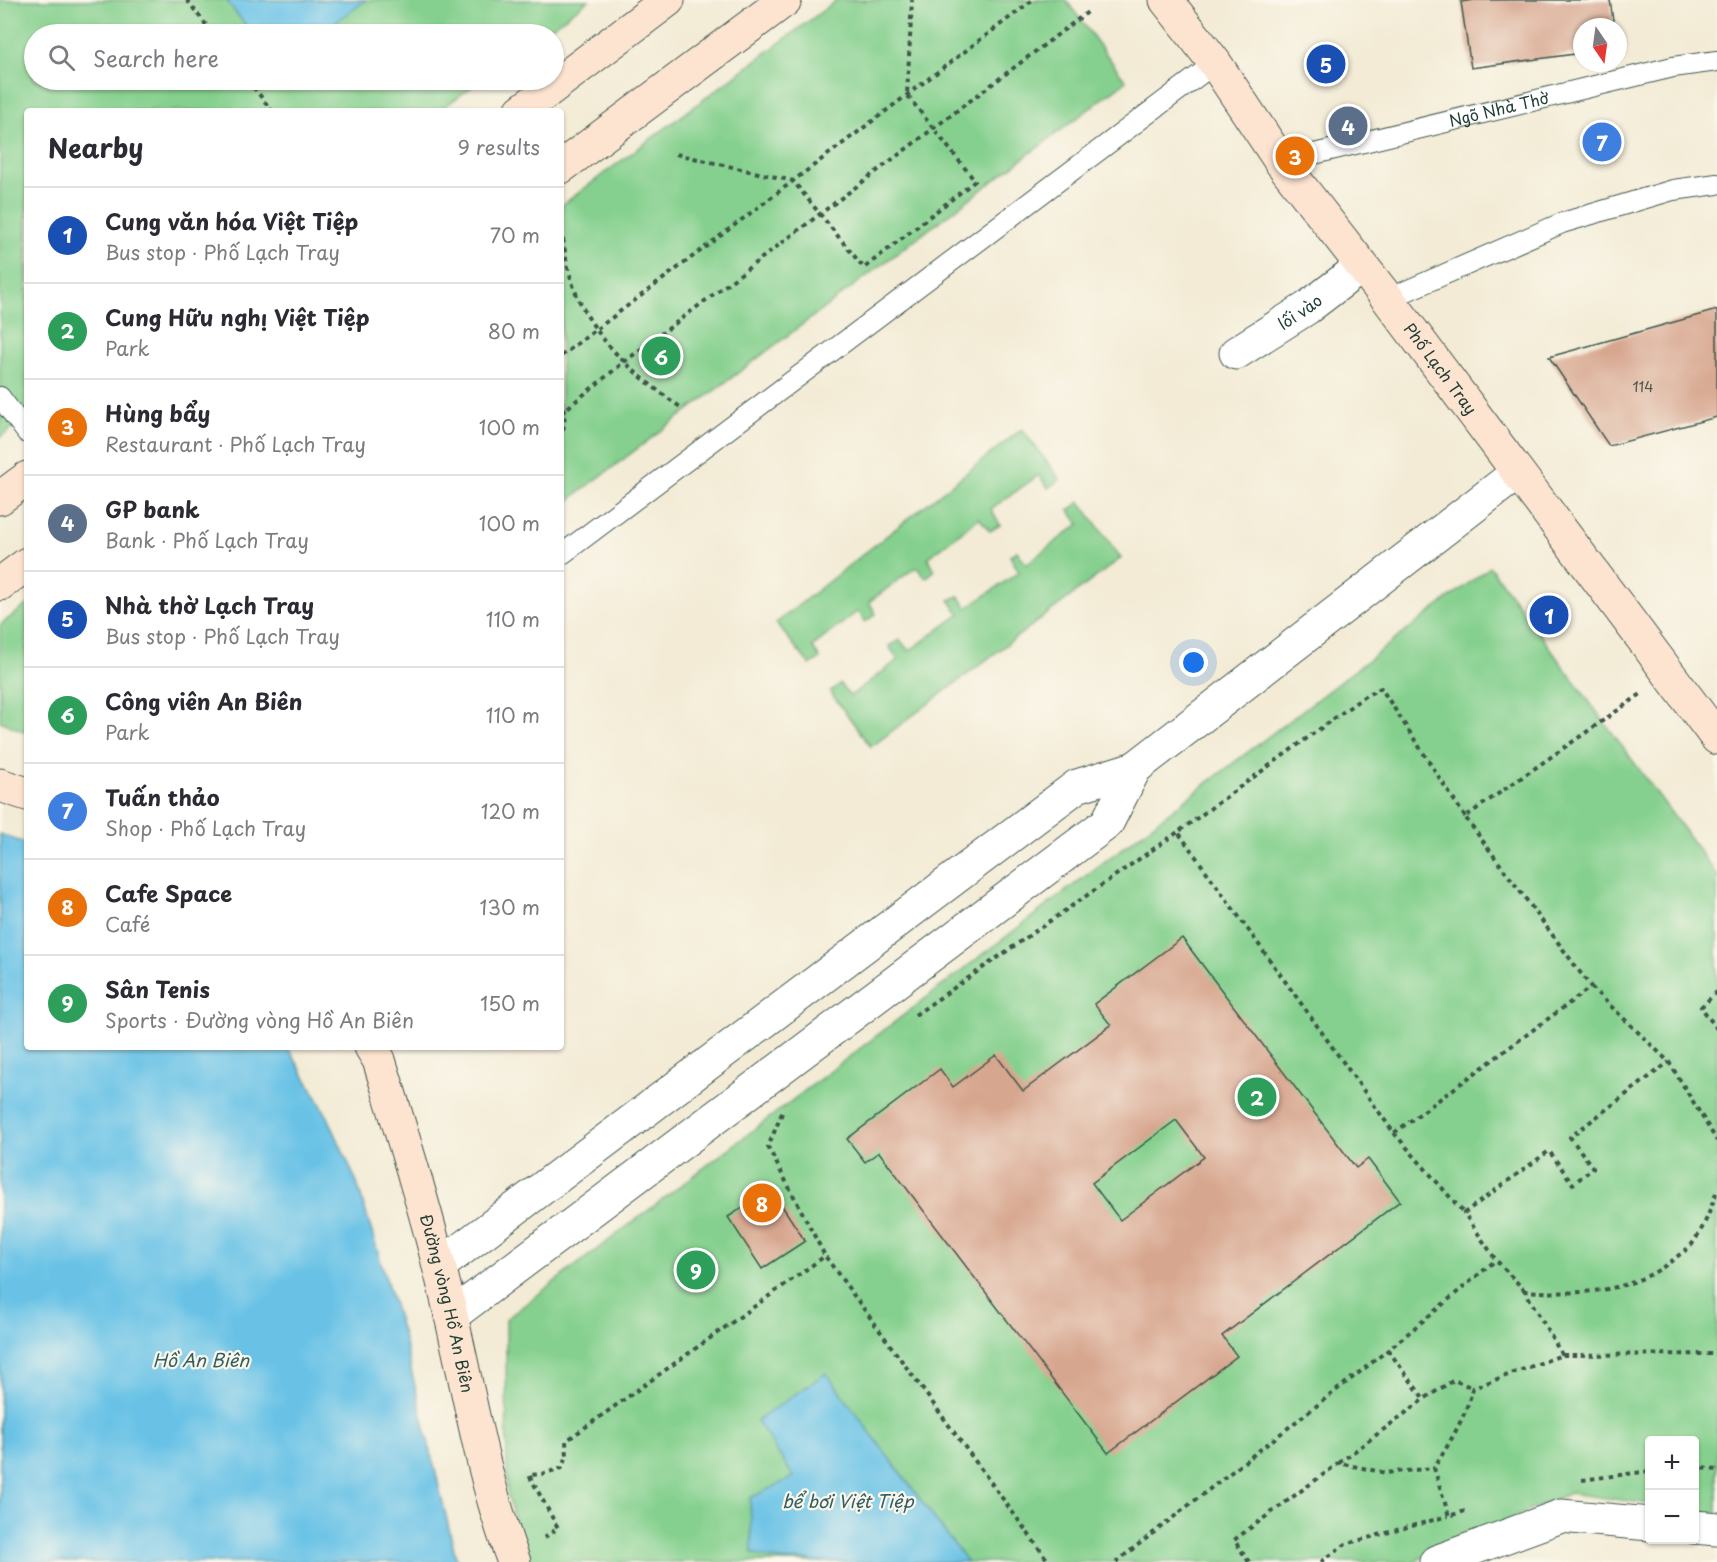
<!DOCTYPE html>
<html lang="en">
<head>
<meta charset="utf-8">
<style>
	:root { --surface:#fff; --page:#f7f7f7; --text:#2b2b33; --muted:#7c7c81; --line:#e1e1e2; --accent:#b45309 }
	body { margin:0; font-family:"Playpen Sans",sans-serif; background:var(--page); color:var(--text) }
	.controls { position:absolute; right:18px; bottom:18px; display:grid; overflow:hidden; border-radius:6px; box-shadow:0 2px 4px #0004 }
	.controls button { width:54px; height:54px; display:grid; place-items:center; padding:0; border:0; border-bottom:2px solid var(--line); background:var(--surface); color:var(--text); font:30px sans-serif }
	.compass { position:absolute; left:1573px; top:18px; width:54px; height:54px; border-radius:50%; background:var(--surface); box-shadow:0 2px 4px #0004; rotate:167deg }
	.you { position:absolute; left:1194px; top:663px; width:21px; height:21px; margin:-15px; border:4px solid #fff; border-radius:50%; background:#1a73e8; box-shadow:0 0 0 9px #1a73e833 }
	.badge { display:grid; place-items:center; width:39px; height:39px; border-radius:50%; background:var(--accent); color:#fff; font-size:20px; font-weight:700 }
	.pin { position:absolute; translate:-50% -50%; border:3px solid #fff; box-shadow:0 2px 6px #0006 }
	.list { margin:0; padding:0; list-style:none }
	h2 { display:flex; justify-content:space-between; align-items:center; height:78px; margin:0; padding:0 24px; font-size:26px }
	h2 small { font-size:20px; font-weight:400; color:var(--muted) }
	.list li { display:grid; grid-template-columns:39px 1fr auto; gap:18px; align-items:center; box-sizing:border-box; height:96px; padding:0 24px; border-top:2px solid var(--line) }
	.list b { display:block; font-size:22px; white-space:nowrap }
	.list p { margin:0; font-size:20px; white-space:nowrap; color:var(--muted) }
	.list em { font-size:20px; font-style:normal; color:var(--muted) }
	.icon { flex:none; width:33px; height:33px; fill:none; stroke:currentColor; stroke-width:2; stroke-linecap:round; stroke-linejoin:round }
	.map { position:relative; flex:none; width:1717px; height:1562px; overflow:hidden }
	.search { position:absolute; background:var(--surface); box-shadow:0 2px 4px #0004; left:24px; top:24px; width:540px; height:66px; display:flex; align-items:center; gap:15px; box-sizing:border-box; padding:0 21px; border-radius:33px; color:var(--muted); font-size:22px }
	.panel { position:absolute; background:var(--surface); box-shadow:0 2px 4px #0004; left:24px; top:108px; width:540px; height:942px; border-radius:6px }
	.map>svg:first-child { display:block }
	.green { fill:#85d08e; stroke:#528661; stroke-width:1.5 }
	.water { fill:#69c2e6; stroke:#44808d; stroke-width:1.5 }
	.building { fill:#d7a68e; fill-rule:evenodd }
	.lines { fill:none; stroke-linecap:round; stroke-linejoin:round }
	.lane-casing { stroke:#3f574c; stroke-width:22 }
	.street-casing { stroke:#3f574c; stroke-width:35 }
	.secondary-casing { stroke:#3f574c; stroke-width:35 }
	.path { stroke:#3f574c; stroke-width:4; stroke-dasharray:4.5 4.5; stroke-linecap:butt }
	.lane { stroke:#fff; stroke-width:20 }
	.street { stroke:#fff; stroke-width:33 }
	.secondary { stroke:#fde4d1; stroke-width:33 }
	.labels { text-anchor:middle; stroke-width:4.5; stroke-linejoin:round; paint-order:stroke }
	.number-label { font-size:14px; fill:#4d574a }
	.street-label { font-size:16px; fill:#1f3d34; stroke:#fbf7ec }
	.water-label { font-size:18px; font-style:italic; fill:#325e60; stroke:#fbf7ec }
</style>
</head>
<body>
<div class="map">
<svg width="1717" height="1562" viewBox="0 0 1717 1562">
	<rect width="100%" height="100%" fill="#fbf7ec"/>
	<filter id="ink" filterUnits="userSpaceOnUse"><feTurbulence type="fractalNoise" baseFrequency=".0167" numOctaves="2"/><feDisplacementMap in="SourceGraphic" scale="12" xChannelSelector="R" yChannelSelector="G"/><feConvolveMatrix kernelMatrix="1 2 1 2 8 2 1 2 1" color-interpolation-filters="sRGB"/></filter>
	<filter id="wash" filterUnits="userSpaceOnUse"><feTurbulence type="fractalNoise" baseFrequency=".008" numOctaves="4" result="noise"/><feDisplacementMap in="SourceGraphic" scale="24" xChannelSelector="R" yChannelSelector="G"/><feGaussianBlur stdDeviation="1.35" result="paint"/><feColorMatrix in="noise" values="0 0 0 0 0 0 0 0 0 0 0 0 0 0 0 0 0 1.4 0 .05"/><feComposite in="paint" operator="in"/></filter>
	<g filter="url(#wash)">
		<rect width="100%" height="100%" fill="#f3ebd5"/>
		<path class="green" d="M0,0H589L542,34H34V80H481L439,111H27V417L0,437Z
			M837,0H1066L1126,81L561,506V206Z
			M1022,429L1060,479L1048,488L1039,475L991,509L1000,525L990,531L979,518L928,558L935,570L926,578L916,567L869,602L876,614L865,622L858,611L812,647L820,658L810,665L776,623Z
			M1080,502L1121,558L871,747L830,692L840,684L850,696L898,660L889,646L900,640L909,651L960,614L949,600L959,596L967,608L1019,572L1010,556L1017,551L1026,564L1079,524L1069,510Z
			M1490,567L1717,875V1514L1695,1511L1694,1440H1650L1649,1504L1570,1493L1412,1562H526L507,1493L506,1319Z
			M27,605V733L0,721V625Z"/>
		<path class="water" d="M226,0H366L320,34H252Z
			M0,834L27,844V1047H287L293,1056L328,1117L357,1183L402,1332L457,1562H0Z
			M826,1373L967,1562H812L811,1560C790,1562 772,1561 752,1553L750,1498L794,1477L757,1421Z"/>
		<g id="blocks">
			<path class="building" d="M1475,0H1610L1614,27H1582V53L1471,68L1461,2Z
				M1717,310V417L1609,446L1549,357Z
				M1182,938L1356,1168L1368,1159L1400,1201L1222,1336L1237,1356L1108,1453L879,1152L865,1162L847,1139L940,1069L953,1087L996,1055L1023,1091L1111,1025L1094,1004ZM1176,1120L1204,1157L1120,1220L1092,1183Z
				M771,1189L805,1241L762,1269L728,1217Z"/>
		</g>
	</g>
	<g filter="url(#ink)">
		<use href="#blocks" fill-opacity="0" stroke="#3f574c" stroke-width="1.5"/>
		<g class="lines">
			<g class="lane-casing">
				<g id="lane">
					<path id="s1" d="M1281,162L1673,67L1717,61"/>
					<path d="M1388,299L1562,223L1673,190L1717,184"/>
					<path d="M0,397L27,433"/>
					<path d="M561,555L1215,63"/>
				</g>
			</g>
			<g class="street-casing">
				<g id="street">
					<path id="s2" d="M1236,353L1307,308L1362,266"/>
					<path d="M439,1266L1077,786L1135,768L1517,473"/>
					<path d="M451,1316L1107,823L1135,768"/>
					<path d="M1694,1527L1717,1529"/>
					<path d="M1436,1562L1561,1516L1650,1524"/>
				</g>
			</g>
			<g class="secondary-casing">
				<g id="secondary">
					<path id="s3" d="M1166,0L1215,63L1281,162L1388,299L1717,738"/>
					<path d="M521,111L668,0"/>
					<path d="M561,167L785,0"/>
					<path d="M0,498L27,478"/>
					<path d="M0,584L27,564"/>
					<path d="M0,785L27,794"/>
					<path id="s4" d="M371,1047L379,1060C400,1128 422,1196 439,1266C465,1364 478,1467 514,1562"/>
				</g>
			</g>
			<path class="path" d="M187,0L213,34
				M248,80L272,111
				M676,154L793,181L864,268L975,181L907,95L912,0
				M563,239C565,251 566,263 570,275C586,335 635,375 683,409
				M561,356L1033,0
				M561,399C565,412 566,423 561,436
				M561,413L624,362L1089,11
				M1465,817L1381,688L1365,696L1178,832L1394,1133L1591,987L1465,817L1641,694
				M1591,987L1669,1062L1717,1141
				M1717,992L1701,1007L1717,1029
				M915,1015L1178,832
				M782,1113L768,1147L825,1256
				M1394,1133L1464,1213
				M1525,1291L1496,1260L1464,1213L1549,1151L1573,1184L1593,1168L1570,1137L1669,1062
				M1388,1350L1424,1399L1454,1380L1473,1388
				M1562,1355L1525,1291C1578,1295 1631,1294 1674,1259C1680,1254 1687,1250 1692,1244C1704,1228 1711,1209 1717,1190
				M1339,1463L1424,1399
				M1694,1467L1717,1470
				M1582,1480L1650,1471
				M1465,1511L1449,1516L1434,1468C1450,1442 1465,1418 1473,1388L1562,1355L1717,1354
				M544,1538L558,1528L529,1475L542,1474L562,1468L567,1456L566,1441L825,1256L1049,1562
				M1116,1562L1388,1350L1496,1260
				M1249,1562L1234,1540L1339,1463L1386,1473L1434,1468
				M1321,1562L1346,1544L1448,1516"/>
			<use href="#lane" class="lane"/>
			<use href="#street" class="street"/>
			<use href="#secondary" class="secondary"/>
		</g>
	</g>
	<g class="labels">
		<g class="number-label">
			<text x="1643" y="392">114</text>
		</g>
		<g class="street-label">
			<text dy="6" stroke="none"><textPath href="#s1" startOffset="224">Ngõ Nhà Thờ</textPath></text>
			<text dy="6" stroke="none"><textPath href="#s2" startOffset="76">lối vào</textPath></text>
			<text dy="6" stroke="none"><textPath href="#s3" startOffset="460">Phố Lạch Tray</textPath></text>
			<text dy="6" stroke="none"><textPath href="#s4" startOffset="268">Đường vòng Hồ An Biên</textPath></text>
		</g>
		<g class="water-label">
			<text x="201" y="1367">Hồ An Biên</text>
			<text x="848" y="1508">bể bơi Việt Tiệp</text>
		</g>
	</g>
</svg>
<div class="controls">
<button>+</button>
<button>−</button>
</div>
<svg class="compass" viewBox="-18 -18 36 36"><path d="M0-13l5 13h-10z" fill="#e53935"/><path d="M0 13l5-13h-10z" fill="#7c7c81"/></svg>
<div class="you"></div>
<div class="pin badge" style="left:1549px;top:615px;background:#1a4fb4">1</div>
<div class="pin badge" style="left:1257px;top:1097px;background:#2e9e5b">2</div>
<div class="pin badge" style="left:1295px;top:156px;background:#e8710a">3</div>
<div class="pin badge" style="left:1348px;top:126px;background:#5c6f8a">4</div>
<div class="pin badge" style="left:1326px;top:64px;background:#1a4fb4">5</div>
<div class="pin badge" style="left:661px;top:356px;background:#2e9e5b">6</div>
<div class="pin badge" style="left:1602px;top:142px;background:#3f7fe0">7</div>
<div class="pin badge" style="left:762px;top:1203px;background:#e8710a">8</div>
<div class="pin badge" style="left:696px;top:1270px;background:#2e9e5b">9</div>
<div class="search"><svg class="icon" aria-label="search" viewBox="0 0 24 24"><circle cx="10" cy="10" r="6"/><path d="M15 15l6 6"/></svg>Search here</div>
<section class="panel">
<h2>Nearby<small>9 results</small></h2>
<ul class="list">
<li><span class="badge" style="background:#1a4fb4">1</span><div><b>Cung văn hóa Việt Tiệp</b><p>Bus stop · Phố Lạch Tray</p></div><em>70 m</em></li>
<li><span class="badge" style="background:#2e9e5b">2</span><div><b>Cung Hữu nghị Việt Tiệp</b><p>Park</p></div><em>80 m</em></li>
<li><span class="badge" style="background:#e8710a">3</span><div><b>Hùng bẩy</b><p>Restaurant · Phố Lạch Tray</p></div><em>100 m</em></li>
<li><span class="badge" style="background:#5c6f8a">4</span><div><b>GP bank</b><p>Bank · Phố Lạch Tray</p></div><em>100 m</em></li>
<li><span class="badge" style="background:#1a4fb4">5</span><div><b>Nhà thờ Lạch Tray</b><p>Bus stop · Phố Lạch Tray</p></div><em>110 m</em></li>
<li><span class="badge" style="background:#2e9e5b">6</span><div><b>Công viên An Biên</b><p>Park</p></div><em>110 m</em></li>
<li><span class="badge" style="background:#3f7fe0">7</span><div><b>Tuấn thảo</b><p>Shop · Phố Lạch Tray</p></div><em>120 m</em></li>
<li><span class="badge" style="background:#e8710a">8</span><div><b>Cafe Space</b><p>Café</p></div><em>130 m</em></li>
<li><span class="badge" style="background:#2e9e5b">9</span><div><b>Sân Tenis</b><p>Sports · Đường vòng Hồ An Biên</p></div><em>150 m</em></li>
</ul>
</section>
</div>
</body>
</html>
